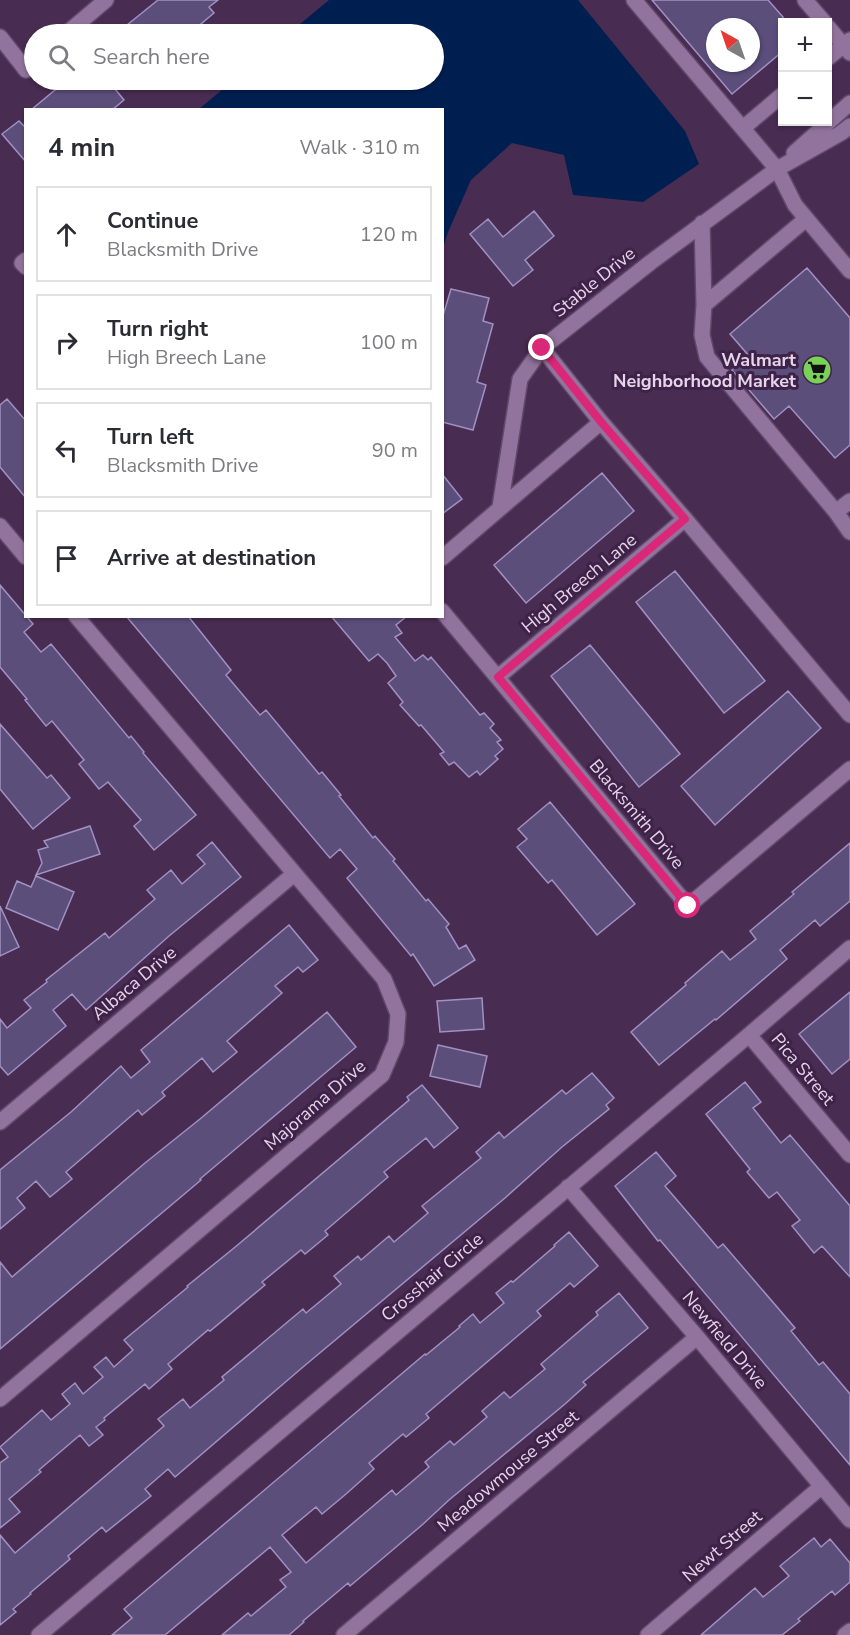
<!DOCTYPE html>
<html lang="en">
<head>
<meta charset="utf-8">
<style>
	:root { --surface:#fff; --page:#f2f2f3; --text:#2b2b33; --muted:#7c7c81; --line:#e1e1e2 }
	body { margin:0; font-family:"Nunito Sans",sans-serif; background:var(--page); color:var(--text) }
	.controls { position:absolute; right:18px; top:18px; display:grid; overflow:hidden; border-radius:0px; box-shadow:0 2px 4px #0004 }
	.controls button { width:54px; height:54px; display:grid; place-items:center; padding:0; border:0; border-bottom:2px solid var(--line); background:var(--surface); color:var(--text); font:30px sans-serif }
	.compass { position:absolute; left:706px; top:18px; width:54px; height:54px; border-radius:50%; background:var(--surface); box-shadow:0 2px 4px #0004; rotate:320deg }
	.stop { position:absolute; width:18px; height:18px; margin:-14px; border:4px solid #db2777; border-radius:50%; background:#fff }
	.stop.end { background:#db2777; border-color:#fff; box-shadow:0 2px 6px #0008 }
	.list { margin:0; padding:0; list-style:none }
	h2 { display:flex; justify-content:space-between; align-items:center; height:78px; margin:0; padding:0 24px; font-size:26px }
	h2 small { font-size:20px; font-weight:400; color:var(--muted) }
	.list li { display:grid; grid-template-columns:39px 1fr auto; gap:18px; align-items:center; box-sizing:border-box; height:96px; margin:0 12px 12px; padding:0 12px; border:2px solid var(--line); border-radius:0px }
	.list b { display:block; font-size:22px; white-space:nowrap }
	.list p { margin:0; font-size:20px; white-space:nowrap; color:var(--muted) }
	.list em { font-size:20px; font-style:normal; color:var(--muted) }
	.icon { flex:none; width:33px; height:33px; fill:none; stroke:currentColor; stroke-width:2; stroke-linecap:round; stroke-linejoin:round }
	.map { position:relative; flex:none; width:850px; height:1635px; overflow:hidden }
	.search { position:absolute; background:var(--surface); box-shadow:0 2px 4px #0004; left:24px; top:24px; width:420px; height:66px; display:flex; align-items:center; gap:15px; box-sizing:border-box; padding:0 21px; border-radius:33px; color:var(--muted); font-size:22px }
	.panel { position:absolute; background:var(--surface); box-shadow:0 2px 4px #0004; left:24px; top:108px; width:420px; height:510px; border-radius:0px }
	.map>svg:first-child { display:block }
	.water { fill:#001f51 }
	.building { fill:#5c4e7b; stroke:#a091c2; stroke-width:1.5; fill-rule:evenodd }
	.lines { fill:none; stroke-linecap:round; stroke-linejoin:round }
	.minor-casing { stroke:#614969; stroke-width:18 }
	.minor { stroke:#92739d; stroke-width:15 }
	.route { stroke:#db2777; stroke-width:8 }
	.labels { text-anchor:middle; stroke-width:6; stroke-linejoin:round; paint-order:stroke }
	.street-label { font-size:18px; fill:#e5d4eb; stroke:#3e2247 }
	.poi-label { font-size:18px; font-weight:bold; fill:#e5d4eb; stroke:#3e2247; text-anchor:end }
</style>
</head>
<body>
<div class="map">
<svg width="850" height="1635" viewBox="0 0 850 1635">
	<rect width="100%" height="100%" fill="#492c52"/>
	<path class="water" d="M329,0H578L685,131L699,164L643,202L573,195L564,155L512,143L471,180L448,232L443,248L442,110L199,109L234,80H434V34H288Z"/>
	<path class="building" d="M158,0H218L209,7L214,13L189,34H120L129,27L127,25Z
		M652,0H768L783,17V51L732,94ZM715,27H751V63H715Z
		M67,80H126L115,89L124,100L112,110H31Z
		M19,121L26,128V162L2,134Z
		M534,211L554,236L525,260L533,270L513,286L470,234L488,219L503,237Z
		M807,268L850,318V445L835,458L789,406L774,419L732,370L749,356L730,334Z
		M451,289L489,298L483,321L493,324L477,382L486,385L473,430L442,422V319Z
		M7,399L26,421V498L0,467V405Z
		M602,473L634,511L526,603L494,565Z
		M442,474L462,499L442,514Z
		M675,571L765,681L724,713L636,602Z
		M0,585L33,624L24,632L41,652L51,644L129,738L131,736L144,752L143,753L196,815L154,850L134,826L141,820L108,782L99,789L79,764L84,760L52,721L46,726L25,700L27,699L0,667Z
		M126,616H188L231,670L226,675L260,715L266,710L319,774L322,772L341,795L339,796L373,838L375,836L395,859L393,861L426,901L428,899L449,924L446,927L459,949L466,945L475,960L434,986L413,954L411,956L347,878L357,869L340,849L330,858Z
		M331,616H407L396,625L402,633L395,637L415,661L423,655L428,660L431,657L480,715L484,713L494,724L490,728L501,740L497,742L503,749L495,756L498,759L480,775L477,771L469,777L454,762L449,765L440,754L444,752L421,725L419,726L400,705L403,702L388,683L396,676L387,663L378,654L369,661Z
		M590,645L680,754L639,787L551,676Z
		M788,691L821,728L715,825L681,786Z
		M0,724L47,778L51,775L70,798L33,829L0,789Z
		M550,802L635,904L597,935L552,880L548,883L517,847L527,839L518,829Z
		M90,826L100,854L36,875L42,863L38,850L48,847L44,841Z
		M212,842L241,877L169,936L86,1010L72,994L53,1010L66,1026L8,1075L0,1066V1019L7,1028L31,1008L24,1000L47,982L46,980L105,933L109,938L155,899L147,890L171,870L182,884L205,864L197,855Z
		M850,843V901L820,926L815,920L780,950L787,959L716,1020L715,1019L659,1065L631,1032L686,985L685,983L722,951L730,960L756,939L750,931L794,894L792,892Z
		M36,876L74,892L58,930L6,908L17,881L31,887Z
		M0,906L19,947L0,956Z
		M289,925L318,960L303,972L298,967L275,986L282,993L227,1041L237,1052L213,1072L202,1058L162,1092L165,1096L142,1115L138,1110L66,1172L72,1179L50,1197L36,1181L17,1198L25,1208L0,1229V1170L71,1112L121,1066L131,1078L150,1062L141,1050Z
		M850,992V1059L832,1074L799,1034Z
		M482,998L484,1029L440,1032L437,1001Z
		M327,1012L356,1047L200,1179L201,1180L0,1349V1262L12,1277L145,1163L200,1119Z
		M438,1045L487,1056L480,1087L430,1076Z
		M592,1073L614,1098L606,1105L609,1109L562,1147L505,1198L303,1367L175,1477L168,1469L145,1489L151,1496L106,1532L102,1527L68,1556L70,1559L30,1593L31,1594L13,1609L16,1612L0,1625V1535L15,1553L164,1426L158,1419L183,1399L190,1408L224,1380L222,1377L303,1309L306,1313L341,1284L334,1276L358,1256L361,1260L389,1236L394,1242L428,1213L422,1206L481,1158L476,1152L499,1132L504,1138L562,1090L566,1094Z
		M745,1082L761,1102L753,1108L781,1143L790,1135L850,1206V1277L822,1246L814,1253L792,1226L800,1220L777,1192L769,1198L747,1172L750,1169L706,1114Z
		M422,1085L458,1128L434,1148L426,1138L384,1172L388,1177L325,1231L328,1235L305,1254L301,1250L262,1282L265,1285L210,1331L208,1330L168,1364L172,1369L149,1389L145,1384L104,1418L105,1420L96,1427L103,1435L89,1446L80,1435L39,1470L41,1472L9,1499L20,1512L0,1528V1463L8,1457L0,1447L42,1410L51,1420L70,1404L62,1394L75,1383L83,1394L103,1377L94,1367L106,1357L114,1367L133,1350L124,1340L188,1287L187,1286L234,1248L409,1100L407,1097Z
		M656,1152L676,1176L665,1186L718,1248L723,1244L795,1328L791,1331L819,1365L823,1362L850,1394V1465L660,1240L658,1241L615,1186Z
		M569,1232L598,1266L574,1287L570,1283L537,1311L541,1316L426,1414L429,1418L406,1437L403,1434L369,1463L374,1469L346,1494L322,1514L316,1507L282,1535L306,1563L392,1490L396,1495L429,1467L425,1462L450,1441L454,1445L487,1417L482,1411L504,1392L510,1398L545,1369L541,1364L598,1315L596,1312L619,1293L648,1328L583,1382L586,1385L565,1404L449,1500L422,1525L350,1586L348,1583L303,1621L304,1622L289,1635H222L248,1613L251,1616L286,1587L280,1580L291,1572L270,1547L165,1635H112L132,1618L124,1609L425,1354L426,1355L460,1327L459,1326L473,1314L480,1323L504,1303L496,1293L511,1281L513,1282L555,1246L554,1245Z
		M814,1538L821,1547L830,1539L850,1563V1582L835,1595L832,1591L798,1619L800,1621L782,1635H701L755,1588L763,1597L789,1576L780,1566Z"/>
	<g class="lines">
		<g class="minor-casing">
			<path id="minor" d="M634,0L777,169L795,205L850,271
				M805,0L824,22
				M828,27L850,53
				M66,34L106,0
				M0,37L26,70L34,62
				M828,58L850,40
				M743,128L782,95
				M794,153L850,103
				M702,223L704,305L702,335L707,357L836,512L850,501
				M26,260L22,263L26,267
				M704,305L806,219
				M542,348L601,422L685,519L850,715
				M500,507L520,379L542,348L651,262L777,169L841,133L850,126
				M836,512L850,532
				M0,526L26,557
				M442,558L601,422
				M442,611L688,906L850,769
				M498,677L685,519
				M749,1035L850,1155
				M0,1122L294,874
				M568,1187L697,1337L850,1520
				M0,1399L382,1075L396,1042L398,1014L384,979L76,616
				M39,1635L749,1035L850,948
				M344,1635L697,1337
				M648,1635L822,1486
				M845,1635L850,1631"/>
		</g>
		<use href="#minor" class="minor"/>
	</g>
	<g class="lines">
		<path class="route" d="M542,348L601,422L685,519L498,677L688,906"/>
	</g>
	<defs>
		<g id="supermarket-disc" transform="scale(1.5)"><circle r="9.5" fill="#7ad157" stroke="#3e2247"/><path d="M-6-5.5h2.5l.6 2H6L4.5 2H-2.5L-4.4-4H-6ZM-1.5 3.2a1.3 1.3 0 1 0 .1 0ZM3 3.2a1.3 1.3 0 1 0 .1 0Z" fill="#111"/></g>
	</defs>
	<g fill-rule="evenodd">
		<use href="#supermarket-disc" x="817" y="370"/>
	</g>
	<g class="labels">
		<g class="street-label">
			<text transform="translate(594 282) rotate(-39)" y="6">Stable Drive</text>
			<text transform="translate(579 583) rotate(-40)" y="6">High Breech Lane</text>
			<text transform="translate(637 814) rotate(50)" y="6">Blacksmith Drive</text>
			<text transform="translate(134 983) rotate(-40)" y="6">Albaca Drive</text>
			<text transform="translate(803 1069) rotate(50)" y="6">Pica Street</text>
			<text transform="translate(315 1105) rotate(-41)" y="6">Majorama Drive</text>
			<text transform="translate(432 1277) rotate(-40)" y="6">Crosshair Circle</text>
			<text transform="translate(725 1340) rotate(50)" y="6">Newfield Drive</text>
			<text transform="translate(508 1471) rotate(-40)" y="6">Meadowmouse Street</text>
			<text transform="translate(722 1546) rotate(-41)" y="6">Newt Street</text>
		</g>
		<g class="poi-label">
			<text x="796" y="366">Walmart<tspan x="796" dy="21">Neighborhood Market</tspan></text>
		</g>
	</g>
</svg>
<div class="controls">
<button>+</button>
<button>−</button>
</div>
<svg class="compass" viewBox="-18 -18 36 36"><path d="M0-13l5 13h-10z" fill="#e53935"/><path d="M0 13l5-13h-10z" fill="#7c7c81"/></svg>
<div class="stop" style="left:688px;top:906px"></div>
<div class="stop end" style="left:542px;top:348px"></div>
<div class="search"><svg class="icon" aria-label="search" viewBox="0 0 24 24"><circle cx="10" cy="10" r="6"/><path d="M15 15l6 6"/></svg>Search here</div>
<section class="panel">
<h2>4 min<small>Walk · 310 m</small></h2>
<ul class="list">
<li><svg class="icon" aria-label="ahead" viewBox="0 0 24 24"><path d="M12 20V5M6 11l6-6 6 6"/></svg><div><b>Continue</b><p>Blacksmith Drive</p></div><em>120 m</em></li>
<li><svg class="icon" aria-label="right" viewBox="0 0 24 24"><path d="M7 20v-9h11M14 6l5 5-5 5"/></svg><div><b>Turn right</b><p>High Breech Lane</p></div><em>100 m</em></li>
<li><svg class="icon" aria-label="left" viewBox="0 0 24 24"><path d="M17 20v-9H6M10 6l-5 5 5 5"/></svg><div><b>Turn left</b><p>Blacksmith Drive</p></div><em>90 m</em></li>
<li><svg class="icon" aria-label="arrive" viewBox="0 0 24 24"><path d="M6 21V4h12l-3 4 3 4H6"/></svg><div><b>Arrive at destination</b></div></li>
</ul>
</section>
</div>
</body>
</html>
